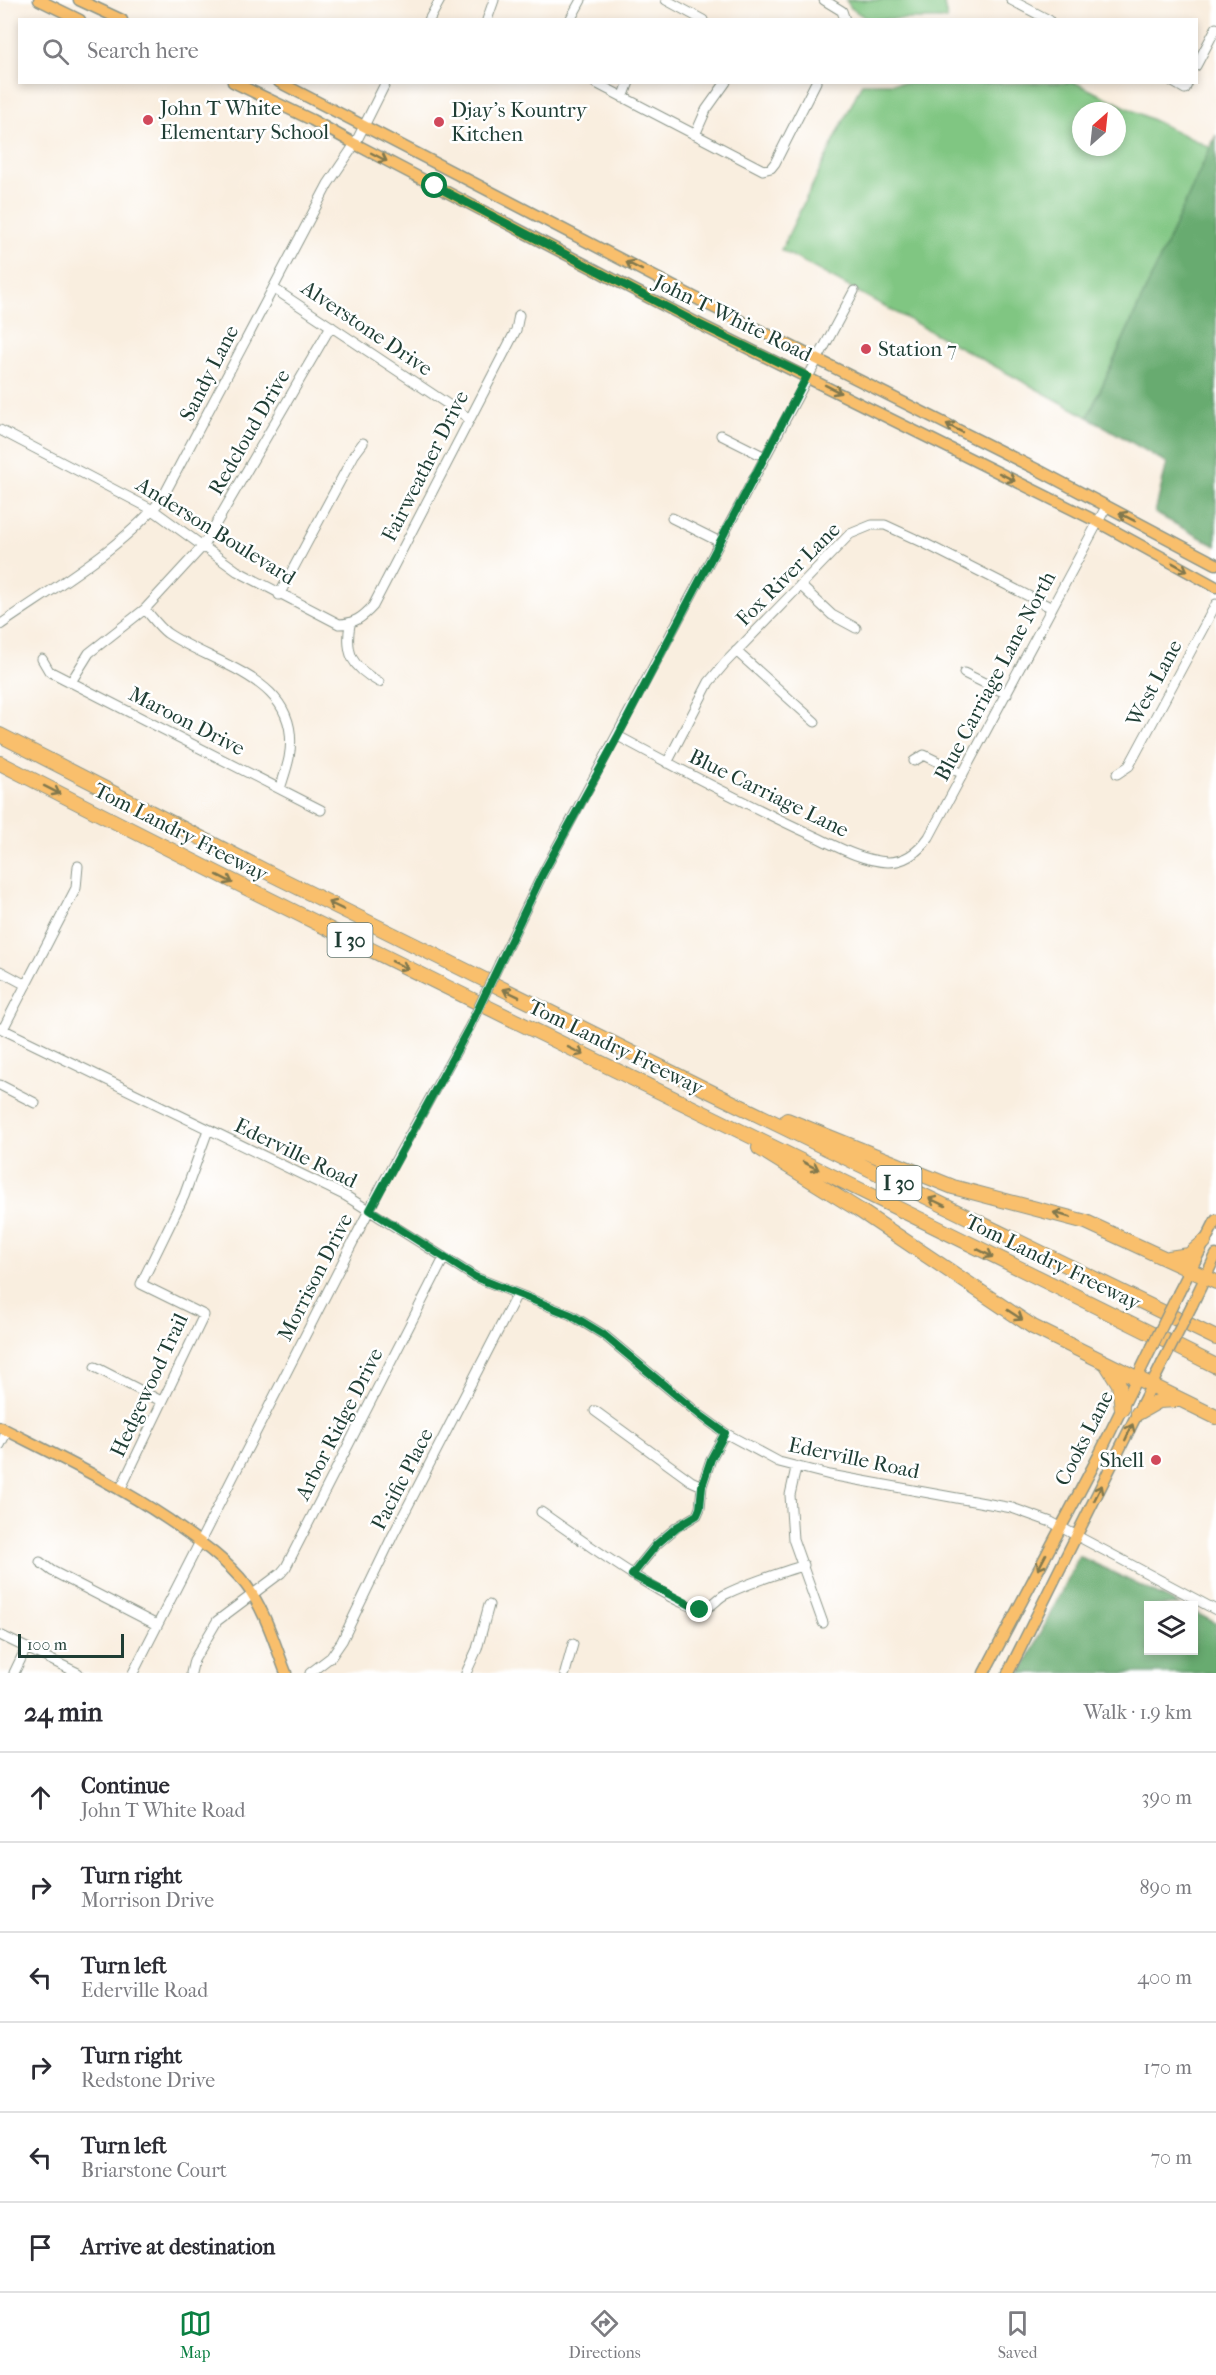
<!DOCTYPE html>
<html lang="en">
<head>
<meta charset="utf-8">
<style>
	:root { --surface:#fff; --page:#f7f7f7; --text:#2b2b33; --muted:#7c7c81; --line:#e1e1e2; --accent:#0b8043 }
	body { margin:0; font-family:"IM FELL French Canon",serif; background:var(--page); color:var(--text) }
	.controls { position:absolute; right:18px; bottom:18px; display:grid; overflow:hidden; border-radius:0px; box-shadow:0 3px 9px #0003 }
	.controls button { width:54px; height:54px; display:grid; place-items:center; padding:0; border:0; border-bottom:2px solid var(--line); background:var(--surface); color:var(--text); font:30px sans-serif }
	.compass { position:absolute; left:1072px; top:102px; width:54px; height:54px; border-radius:50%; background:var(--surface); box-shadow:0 3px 9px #0003; rotate:27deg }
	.scale { position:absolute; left:18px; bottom:15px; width:106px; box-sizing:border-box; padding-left:6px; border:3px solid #1f3d34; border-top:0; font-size:16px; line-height:21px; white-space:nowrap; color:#1f3d34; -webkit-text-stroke:4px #fff; paint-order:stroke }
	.stop { position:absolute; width:18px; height:18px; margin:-14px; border:4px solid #0b8043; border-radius:50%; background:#fff }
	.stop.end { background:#0b8043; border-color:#fff; box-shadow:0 2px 6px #0008 }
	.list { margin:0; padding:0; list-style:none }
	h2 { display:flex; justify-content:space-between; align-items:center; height:78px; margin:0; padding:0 24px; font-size:26px }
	h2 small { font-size:20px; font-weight:400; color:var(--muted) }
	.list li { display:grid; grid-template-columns:39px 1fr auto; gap:18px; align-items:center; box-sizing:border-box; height:90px; padding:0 24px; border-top:2px solid var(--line) }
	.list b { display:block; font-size:22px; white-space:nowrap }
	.list p { margin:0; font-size:20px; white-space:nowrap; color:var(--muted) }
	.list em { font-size:20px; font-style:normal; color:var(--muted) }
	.icon { flex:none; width:33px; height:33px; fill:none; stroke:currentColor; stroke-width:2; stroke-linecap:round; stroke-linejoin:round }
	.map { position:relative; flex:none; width:1216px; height:1673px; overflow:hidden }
	.search { position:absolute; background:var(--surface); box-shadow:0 3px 9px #0003; left:18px; right:18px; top:18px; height:66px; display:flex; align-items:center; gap:15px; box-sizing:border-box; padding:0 21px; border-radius:0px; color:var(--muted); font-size:22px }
	.sheet { height:618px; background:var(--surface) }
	nav { display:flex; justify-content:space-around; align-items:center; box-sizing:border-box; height:84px; border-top:2px solid var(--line); background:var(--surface); font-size:16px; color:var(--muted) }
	nav a { display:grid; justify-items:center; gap:3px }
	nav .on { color:var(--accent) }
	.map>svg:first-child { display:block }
	.green { fill:#80c682; stroke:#50825b; stroke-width:1.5; fill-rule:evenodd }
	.forest { fill:#68ab70; stroke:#447452; stroke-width:1.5 }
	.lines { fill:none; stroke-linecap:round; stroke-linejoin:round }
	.minor-casing { stroke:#8c968a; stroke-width:11 }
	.major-casing { stroke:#8c968a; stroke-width:13 }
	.highway-casing { stroke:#8c968a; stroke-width:16 }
	.minor { stroke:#fff; stroke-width:9 }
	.major { stroke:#f9bf6c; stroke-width:10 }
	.highway { stroke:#f9bf6c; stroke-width:14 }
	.minor-bridge-casing { stroke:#8c968a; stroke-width:11; stroke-linecap:butt }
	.major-bridge-casing { stroke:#8c968a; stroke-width:13; stroke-linecap:butt }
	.minor-bridge { stroke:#fff; stroke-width:9 }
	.major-bridge { stroke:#f9bf6c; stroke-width:10 }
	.oneway { stroke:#81784d }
	.route { stroke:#0b8043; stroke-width:8 }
	.poi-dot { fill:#d1495b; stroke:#fff; stroke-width:2 }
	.labels { text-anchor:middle; stroke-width:5; stroke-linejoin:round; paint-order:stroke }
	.shield { fill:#fff; stroke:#627771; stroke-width:1.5 }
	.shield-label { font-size:20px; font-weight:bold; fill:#1f3d34 }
	.poi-label { font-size:21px; fill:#1f3d34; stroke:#fff; text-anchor:start }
	.street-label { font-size:21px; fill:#1f3d34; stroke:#fff }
</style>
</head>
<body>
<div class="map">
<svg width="1216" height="1673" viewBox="0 0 1216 1673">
	<rect width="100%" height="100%" fill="#fff"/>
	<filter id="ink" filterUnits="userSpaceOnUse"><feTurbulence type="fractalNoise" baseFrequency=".0167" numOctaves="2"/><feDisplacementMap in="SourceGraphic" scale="12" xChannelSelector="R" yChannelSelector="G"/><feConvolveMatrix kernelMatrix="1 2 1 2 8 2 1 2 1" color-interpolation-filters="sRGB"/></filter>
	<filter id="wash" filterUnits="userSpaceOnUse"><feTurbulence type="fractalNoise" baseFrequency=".008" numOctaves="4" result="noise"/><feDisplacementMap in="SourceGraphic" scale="24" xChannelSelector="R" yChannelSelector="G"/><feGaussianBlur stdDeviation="1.35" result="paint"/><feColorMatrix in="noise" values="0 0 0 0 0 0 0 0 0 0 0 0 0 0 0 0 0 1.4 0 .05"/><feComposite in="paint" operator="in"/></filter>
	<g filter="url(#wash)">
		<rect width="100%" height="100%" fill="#f9eedf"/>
		<path class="green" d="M846,0H946L944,4L947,19H867L851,8Z
			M862,83H1076L1211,148L1088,417L781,250ZM1081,111H1117V147H1081Z"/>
		<path class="forest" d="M1216,135V546L1155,513L1167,463L1088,417Z
			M1079,1556L1180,1605L1148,1606V1650H1194V1612L1216,1623V1673H1021Z"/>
	</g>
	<g filter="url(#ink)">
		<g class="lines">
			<g class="minor-casing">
				<path id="minor" d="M666,0L703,20
					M824,0L842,11L845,20
					M1011,0L1049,20
					M429,20L440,0
					M487,20L494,0
					M570,20L581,0
					M1196,66L1216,28
					M594,82L763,170L771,168L775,163L816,82
					M1173,82L1185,89L1188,82
					M623,98L629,82
					M695,135L706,110L726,82
					M273,288L470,419
					M0,430L153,510L237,571L339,624C354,624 363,617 373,606L516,330L519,315
					M721,435L765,457
					M672,518L720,542
					M800,585L832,615L856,628
					M279,595L354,455L363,443
					M145,609C152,617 159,627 167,633C215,666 304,679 289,758C287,768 283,779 280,789
					M350,624C345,654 352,667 379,682
					M0,625C50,590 127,545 163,497L328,184L355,144L386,82
					M736,651L815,722
					M42,659L49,671L321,810
					M964,673L1007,694
					M71,682L89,653L145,609L203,546L331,326
					M618,736C681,770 745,804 810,834C834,845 861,861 888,862C906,862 919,851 929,837L1106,507
					M914,761L924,755L963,774
					M667,763L709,682L725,663L850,534L872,525H885L922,542L1052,608
					M1117,774L1129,766L1216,604
					M500,962L542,875L854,291
					M0,971L26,985
					M0,1028L346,1196L475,1277L571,1315L604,1335L700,1415L725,1433L779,1462L830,1475L1012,1508L1051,1522L1216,1610
					M3,1029L76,888L78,866
					M0,1085L35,1103
					M95,1367L161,1401
					M595,1411L691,1481L702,1486
					M0,1445L7,1431
					M796,1468L790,1495L793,1539L823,1623
					M120,1490L204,1315L141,1284L184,1196L208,1130
					M541,1512C566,1529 680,1612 703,1609C713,1607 717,1598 726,1594C750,1582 778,1574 804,1565
					M40,1562L52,1571L157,1625
					M632,1575L657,1544L677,1527L697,1515L700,1508L702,1486L711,1459L725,1433
					M0,1635L78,1673
					M14,1673L26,1648
					M133,1673L382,1185L470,1026
					M191,1673L194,1660L217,1621L281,1573L286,1567L444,1258
					M310,1673L331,1657L342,1641L393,1535L517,1294
					M466,1673L477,1649L489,1605
					M565,1673L573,1644"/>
			</g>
			<g class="major-casing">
				<path id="major" d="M39,0L80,20
					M79,0L122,20
					M233,82L312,120L355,144L699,324L1098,522L1216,587
					M279,82L711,306L1042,472L1216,564
					M1179,1292L1216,1220
					M1192,1305L1216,1255
					M0,1427C57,1456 116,1484 169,1520C196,1539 226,1559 246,1585C265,1610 275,1645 286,1673
					M984,1673L1098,1457L1152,1347
					M1008,1673L1162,1364"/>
			</g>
			<g class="highway-casing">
				<path id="highway" d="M0,735L275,876L709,1091L1216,1338
					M0,763C402,970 812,1163 1216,1366
					M787,1120L953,1187L1086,1222L1216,1282
					M759,1148L859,1210L1033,1327L1216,1417
					M1169,1258L1189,1255L1204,1242
					M1107,1365L1119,1384L1122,1409
					M1138,1413L1159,1401L1178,1400"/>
			</g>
			<use href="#minor" class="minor"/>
			<use href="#major" class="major"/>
			<use href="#highway" class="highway"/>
			<g class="minor-bridge-casing">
				<path id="minor-bridge" d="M470,1026L500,962"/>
			</g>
			<g class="major-bridge-casing">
				<path id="major-bridge" d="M1152,1347L1179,1292
					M1162,1364L1192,1305"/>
			</g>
			<use href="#minor-bridge" class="minor-bridge"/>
			<use href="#major-bridge" class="major-bridge"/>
		</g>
		<defs><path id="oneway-shaft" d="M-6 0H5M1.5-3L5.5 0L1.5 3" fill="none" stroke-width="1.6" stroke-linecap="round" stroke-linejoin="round" transform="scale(1.5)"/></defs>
		<g class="oneway">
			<use href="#oneway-shaft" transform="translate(379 157) rotate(28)"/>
			<use href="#oneway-shaft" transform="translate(634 266) rotate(-153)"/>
			<use href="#oneway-shaft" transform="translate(833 389) rotate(27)"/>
			<use href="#oneway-shaft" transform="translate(954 428) rotate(-153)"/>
			<use href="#oneway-shaft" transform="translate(1007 477) rotate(27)"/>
			<use href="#oneway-shaft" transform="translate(1127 517) rotate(-153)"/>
			<use href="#oneway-shaft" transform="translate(1180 567) rotate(29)"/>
			<use href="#oneway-shaft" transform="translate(52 790) rotate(27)"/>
			<use href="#oneway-shaft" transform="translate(225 879) rotate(27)"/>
			<use href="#oneway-shaft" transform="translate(336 906) rotate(-154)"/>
			<use href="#oneway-shaft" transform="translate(400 965) rotate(26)"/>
			<use href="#oneway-shaft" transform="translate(511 993) rotate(-154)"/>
			<use href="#oneway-shaft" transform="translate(576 1051) rotate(26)"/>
			<use href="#oneway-shaft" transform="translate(811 1166) rotate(27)"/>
			<use href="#oneway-shaft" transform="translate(937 1202) rotate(-154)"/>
			<use href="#oneway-shaft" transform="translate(1062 1215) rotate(-164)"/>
			<use href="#oneway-shaft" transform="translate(985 1253) rotate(27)"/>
			<use href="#oneway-shaft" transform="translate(1015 1315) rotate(33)"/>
			<use href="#oneway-shaft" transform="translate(1129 1432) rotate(-65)"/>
			<use href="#oneway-shaft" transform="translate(1098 1493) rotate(-63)"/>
			<use href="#oneway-shaft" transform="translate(1042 1562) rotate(118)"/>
		</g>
	</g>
	<g class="lines" filter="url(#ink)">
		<path class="route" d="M435,186L699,324L807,376L618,736L542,875L470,1026L370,1210L475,1277L571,1315L604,1335L700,1415L725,1433L711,1459L702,1486L700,1508L697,1515L677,1527L657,1544L632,1575L700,1610"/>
	</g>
	<g class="poi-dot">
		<circle cx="148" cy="120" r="6"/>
		<circle cx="439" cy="122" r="6"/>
		<circle cx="866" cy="349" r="6"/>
		<circle cx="1156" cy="1460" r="6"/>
	</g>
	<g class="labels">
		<g class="shield">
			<rect x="327.5" y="923" width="45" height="34" rx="4.5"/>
			<rect x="876.5" y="1166" width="45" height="34" rx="4.5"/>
		</g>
		<g class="shield-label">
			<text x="350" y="947">I 30</text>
			<text x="899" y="1190">I 30</text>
		</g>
		<g class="poi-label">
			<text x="160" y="115">John T White<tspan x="160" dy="24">Elementary School</tspan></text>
			<text x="451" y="117">Djay's Kountry<tspan x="451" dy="24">Kitchen</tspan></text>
			<text x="878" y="356">Station 7</text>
			<text x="1144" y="1467" text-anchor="end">Shell</text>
		</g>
		<g class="street-label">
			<text transform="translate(733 318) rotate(26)" y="7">John T White Road</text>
			<text transform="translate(367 328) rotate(34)" y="7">Alverstone Drive</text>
			<text transform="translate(209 373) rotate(-63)" y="7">Sandy Lane</text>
			<text transform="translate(249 432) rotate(-60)" y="7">Redcloud Drive</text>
			<text transform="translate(425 466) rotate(-63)" y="7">Fairweather Drive</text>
			<text transform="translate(216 531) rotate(32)" y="7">Anderson Boulevard</text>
			<text transform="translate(788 574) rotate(-45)" y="7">Fox River Lane</text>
			<text transform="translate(995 676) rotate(-62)" y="7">Blue Carriage Lane North</text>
			<text transform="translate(1154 683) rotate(-62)" y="7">West Lane</text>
			<text transform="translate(187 721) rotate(27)" y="7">Maroon Drive</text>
			<text transform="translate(769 793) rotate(26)" y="7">Blue Carriage Lane</text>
			<text transform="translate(181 832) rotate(27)" y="7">Tom Landry Freeway</text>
			<text transform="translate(616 1047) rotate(26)" y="7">Tom Landry Freeway</text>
			<text transform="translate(296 1153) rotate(26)" y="7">Ederville Road</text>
			<text transform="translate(1053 1262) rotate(26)" y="7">Tom Landry Freeway</text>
			<text transform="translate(315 1277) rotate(-63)" y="7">Morrison Drive</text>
			<text transform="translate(149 1385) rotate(-65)" y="7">Hedgewood Trail</text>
			<text transform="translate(339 1424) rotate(-63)" y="7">Arbor Ridge Drive</text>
			<text transform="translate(1084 1438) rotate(-63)" y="7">Cooks Lane</text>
			<text transform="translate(854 1458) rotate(12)" y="7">Ederville Road</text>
			<text transform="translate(402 1479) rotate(-63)" y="7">Pacific Place</text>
		</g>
	</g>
</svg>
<div class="controls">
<button><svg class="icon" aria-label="layers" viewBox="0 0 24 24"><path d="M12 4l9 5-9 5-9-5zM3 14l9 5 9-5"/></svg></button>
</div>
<svg class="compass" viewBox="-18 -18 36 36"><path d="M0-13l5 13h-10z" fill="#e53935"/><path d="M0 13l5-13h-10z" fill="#7c7c81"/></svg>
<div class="scale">100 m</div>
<div class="stop" style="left:435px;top:186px"></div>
<div class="stop end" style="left:700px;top:1610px"></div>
<div class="search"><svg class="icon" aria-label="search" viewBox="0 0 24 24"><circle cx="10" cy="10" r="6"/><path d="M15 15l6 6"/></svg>Search here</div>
</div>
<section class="sheet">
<h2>24 min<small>Walk · 1.9 km</small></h2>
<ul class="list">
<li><svg class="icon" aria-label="ahead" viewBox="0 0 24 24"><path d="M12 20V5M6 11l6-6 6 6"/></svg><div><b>Continue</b><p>John T White Road</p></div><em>390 m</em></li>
<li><svg class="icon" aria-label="right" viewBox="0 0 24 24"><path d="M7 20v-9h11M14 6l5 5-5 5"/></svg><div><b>Turn right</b><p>Morrison Drive</p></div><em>890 m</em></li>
<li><svg class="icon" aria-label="left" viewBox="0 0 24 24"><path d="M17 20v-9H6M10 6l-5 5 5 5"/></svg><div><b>Turn left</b><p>Ederville Road</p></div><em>400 m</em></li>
<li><svg class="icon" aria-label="right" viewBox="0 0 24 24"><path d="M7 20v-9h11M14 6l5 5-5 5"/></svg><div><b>Turn right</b><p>Redstone Drive</p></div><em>170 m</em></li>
<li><svg class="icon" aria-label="left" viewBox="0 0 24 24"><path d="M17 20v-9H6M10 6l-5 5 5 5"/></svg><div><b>Turn left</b><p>Briarstone Court</p></div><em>70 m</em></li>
<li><svg class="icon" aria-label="arrive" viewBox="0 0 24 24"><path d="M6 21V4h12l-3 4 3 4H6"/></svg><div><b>Arrive at destination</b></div></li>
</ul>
</section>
<nav>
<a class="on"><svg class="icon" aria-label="map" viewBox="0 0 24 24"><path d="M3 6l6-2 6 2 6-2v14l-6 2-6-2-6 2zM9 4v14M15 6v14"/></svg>Map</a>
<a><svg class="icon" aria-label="directions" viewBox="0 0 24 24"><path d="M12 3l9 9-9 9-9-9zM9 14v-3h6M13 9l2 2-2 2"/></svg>Directions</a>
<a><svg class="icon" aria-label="saved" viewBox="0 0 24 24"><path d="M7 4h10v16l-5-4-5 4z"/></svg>Saved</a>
</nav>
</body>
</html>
